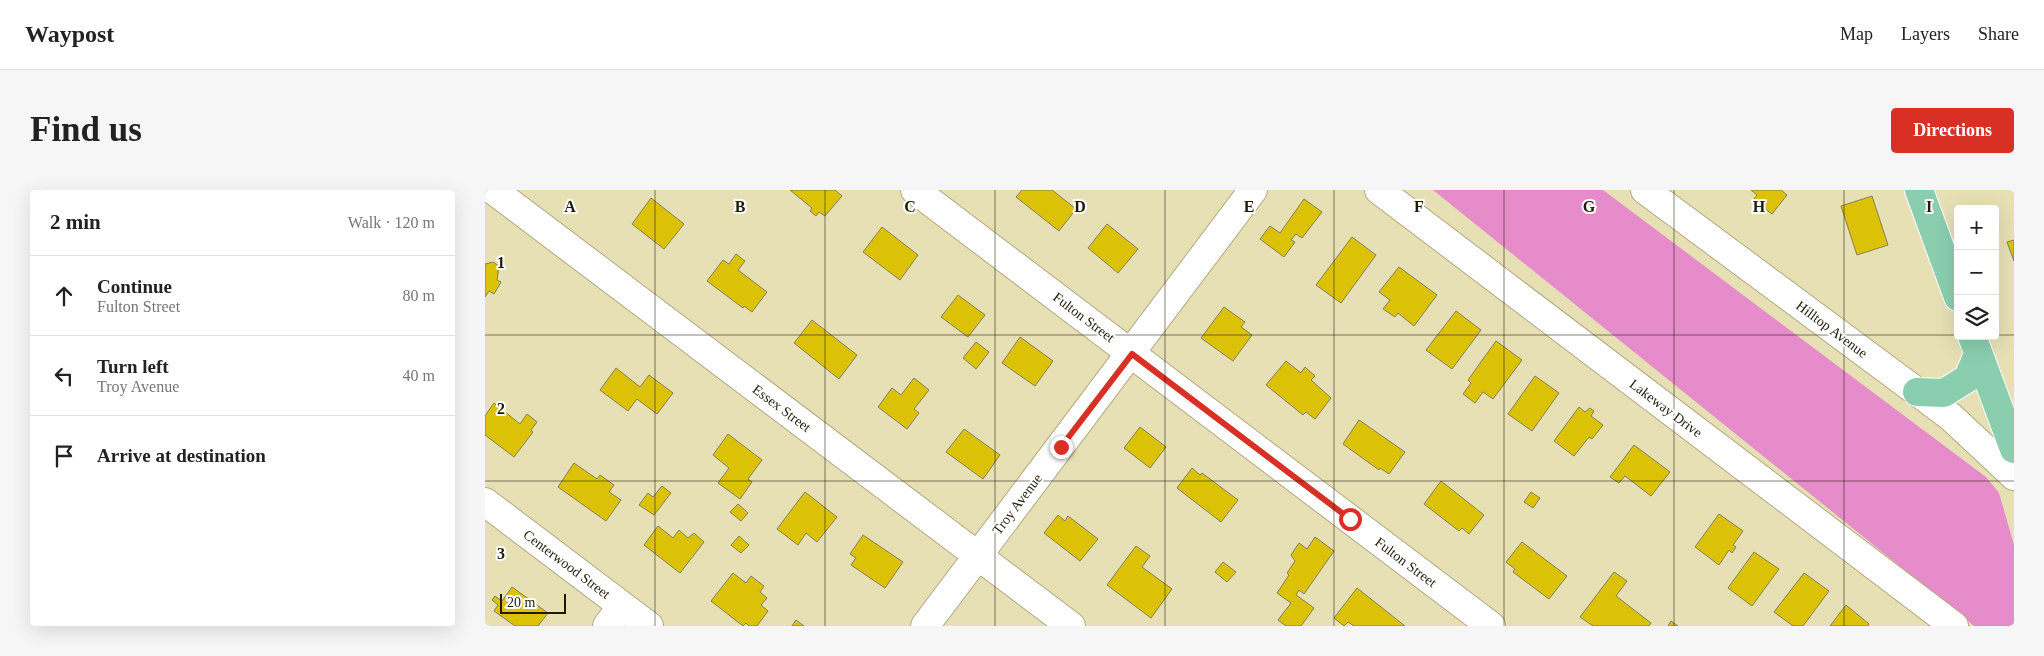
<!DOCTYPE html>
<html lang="en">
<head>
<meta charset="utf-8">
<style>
	:root { --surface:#fff; --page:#f6f6f6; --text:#222; --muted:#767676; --line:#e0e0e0; --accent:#d93025 }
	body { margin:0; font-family:Georgia,serif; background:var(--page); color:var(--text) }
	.controls { position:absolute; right:15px; top:15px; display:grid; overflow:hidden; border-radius:5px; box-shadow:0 5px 20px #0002 }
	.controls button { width:45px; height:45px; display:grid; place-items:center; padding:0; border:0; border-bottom:1px solid var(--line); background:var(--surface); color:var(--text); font:25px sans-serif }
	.scale { position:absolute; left:15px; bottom:12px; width:66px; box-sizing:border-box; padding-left:5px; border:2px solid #1d1a0a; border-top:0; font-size:14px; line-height:18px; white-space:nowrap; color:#1d1a0a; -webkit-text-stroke:4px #fff; paint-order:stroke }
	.stop { position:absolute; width:15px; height:15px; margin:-11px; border:4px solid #d93025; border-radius:50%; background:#fff }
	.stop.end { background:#d93025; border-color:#fff; box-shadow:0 1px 5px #0008 }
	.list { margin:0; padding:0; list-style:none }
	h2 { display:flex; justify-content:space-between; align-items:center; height:65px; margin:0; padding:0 20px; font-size:21px }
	h2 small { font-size:16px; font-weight:400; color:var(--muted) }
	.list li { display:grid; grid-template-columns:32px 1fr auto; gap:15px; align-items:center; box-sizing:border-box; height:80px; padding:0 20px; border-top:1px solid var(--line) }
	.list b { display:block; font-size:19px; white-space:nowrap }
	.list p { margin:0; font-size:16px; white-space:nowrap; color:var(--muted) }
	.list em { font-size:16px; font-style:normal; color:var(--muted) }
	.icon { flex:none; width:28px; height:28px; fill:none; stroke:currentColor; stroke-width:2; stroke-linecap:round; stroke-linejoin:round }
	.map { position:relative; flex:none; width:1529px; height:436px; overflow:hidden; border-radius:5px }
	header { display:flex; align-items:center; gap:30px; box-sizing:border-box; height:70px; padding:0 25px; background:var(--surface); border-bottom:1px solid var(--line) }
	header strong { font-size:24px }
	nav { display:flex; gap:28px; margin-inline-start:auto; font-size:18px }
	.intro { display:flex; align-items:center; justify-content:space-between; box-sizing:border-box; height:120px; padding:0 30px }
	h1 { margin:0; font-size:35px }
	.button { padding:12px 22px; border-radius:5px; background:var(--accent); color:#fff; font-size:18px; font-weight:700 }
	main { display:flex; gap:30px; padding:0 30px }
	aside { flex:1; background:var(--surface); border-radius:5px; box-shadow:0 5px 20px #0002 }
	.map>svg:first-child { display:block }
	.green { fill:#e78cca }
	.building { fill:#dbc206; stroke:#857e57 }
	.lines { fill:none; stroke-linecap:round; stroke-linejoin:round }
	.minor-casing { stroke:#b0a980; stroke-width:30 }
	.major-casing { stroke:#fff; stroke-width:30 }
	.minor { stroke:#fff; stroke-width:28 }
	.major { stroke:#8aceaf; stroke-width:28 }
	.route { stroke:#d93025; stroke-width:6 }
	.grid { fill:none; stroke:#1d1a0a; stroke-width:1; stroke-opacity:0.55 }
	.labels { text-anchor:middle; stroke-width:4; stroke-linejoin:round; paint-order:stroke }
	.street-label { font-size:14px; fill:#1d1a0a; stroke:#fff }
	.grid-label { font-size:16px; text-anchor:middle; font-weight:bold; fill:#1d1a0a; stroke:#fff; stroke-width:4; stroke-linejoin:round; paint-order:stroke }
</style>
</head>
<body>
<header>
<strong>Waypost</strong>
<nav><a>Map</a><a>Layers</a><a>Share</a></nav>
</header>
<div class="intro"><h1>Find us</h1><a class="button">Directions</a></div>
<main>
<aside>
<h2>2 min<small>Walk · 120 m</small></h2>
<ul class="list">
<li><svg class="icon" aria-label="ahead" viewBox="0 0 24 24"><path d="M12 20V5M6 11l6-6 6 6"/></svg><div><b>Continue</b><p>Fulton Street</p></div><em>80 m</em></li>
<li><svg class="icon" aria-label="left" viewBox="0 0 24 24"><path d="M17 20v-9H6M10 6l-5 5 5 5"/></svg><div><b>Turn left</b><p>Troy Avenue</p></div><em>40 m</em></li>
<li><svg class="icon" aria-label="arrive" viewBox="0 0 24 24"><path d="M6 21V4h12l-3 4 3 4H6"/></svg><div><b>Arrive at destination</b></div></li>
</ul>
</aside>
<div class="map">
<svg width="1529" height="436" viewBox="0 0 1529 436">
	<rect width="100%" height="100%" fill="#e7e0b5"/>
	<path class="green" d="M948,0H1118L1501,287L1514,303L1529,355V436H1489Z"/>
	<path class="building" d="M305,0H350L357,6L340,26L334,22L331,26L325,21L327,18Z
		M537,0H567L591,19L574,41L531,7Z
		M1266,0H1296L1302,5L1287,24L1268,10L1272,5Z
		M1387,6L1403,55L1372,65L1356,16Z
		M166,8L199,34L179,59L147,34Z
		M819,9L837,22L817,48L811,44L806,50L810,52L799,67L775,49L785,36L795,43Z
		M622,34L653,59L633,83L603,58Z
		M397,37L433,65L415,90L378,62Z
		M867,47L891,65L856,113L831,95Z
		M1529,50V71L1522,52Z
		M251,64L260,71L253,80L282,102L267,122L259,116L258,118L222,91L238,70L244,74Z
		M8,72L14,76L12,90L16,92L9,104L4,101L0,107V74Z
		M914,77L952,105L929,136L913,123L910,127L898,119L905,110L894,102Z
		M473,105L500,125L483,147L456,127Z
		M739,117L760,132L756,137L767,145L748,171L716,148Z
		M971,121L996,140L967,179L941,160Z
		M327,130L372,165L354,189L309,153Z
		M535,147L568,171L550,196L517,173Z
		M1011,151L1037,170L1008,209L998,202L990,213L978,204L986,193L983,190Z
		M491,152L504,162L491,179L478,168Z
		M801,171L816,183L820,177L830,186L826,190L846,208L830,229L821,222L818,225L781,195Z
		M131,178L155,197L164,185L188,203L172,224L152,209L143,221L115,200Z
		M1050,186L1074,203L1047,241L1023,224Z
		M429,188L444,200L429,219L434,223L422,239L393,217L407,198L416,205Z
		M9,213L35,234L42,224L52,232L46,240L48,242L29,267L0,245V226Z
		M1094,217L1100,222L1105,218L1109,221L1106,226L1118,235L1107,249L1104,247L1089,266L1069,251Z
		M874,230L920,262L904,284L895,278L894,280L858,254Z
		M655,237L681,257L665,278L639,258Z
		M479,239L515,265L498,289L461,262Z
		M243,244L277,270L263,289L267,292L255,309L233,293L244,278L228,265Z
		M1149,255L1185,282L1166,306L1140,286L1134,293L1125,287Z
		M89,273L112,289L115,285L129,295L124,302L136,310L121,331L73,297Z
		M707,278L715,285L717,283L753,310L736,332L692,298Z
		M956,291L999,325L984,344L977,338L974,341L939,314Z
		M177,296L186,303L169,325L154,315L163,303L168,307Z
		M320,302L352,327L332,352L321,343L313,355L292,339Z
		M1046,302L1055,308L1048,318L1039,312Z
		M253,314L263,323L256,331L245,322Z
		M1234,324L1258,341L1248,355L1251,357L1247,363L1244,360L1234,375L1210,357Z
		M573,325L580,331L583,326L613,349L595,371L559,343Z
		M173,336L188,348L194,340L203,348L209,343L219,352L195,383L159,355Z
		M378,345L418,372L400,398L366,375L371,368L365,364Z
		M254,346L264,355L256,363L246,355Z
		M830,347L849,361L819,404L814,400L811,405L829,418L816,436H801L793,430L806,413L792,403L804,385L802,383L810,371L806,365L814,353L822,359Z
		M1037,352L1082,386L1064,409L1028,382L1030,379L1021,372Z
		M651,356L665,366L657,377L687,399L666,428L622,395Z
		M1269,362L1294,379L1267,416L1243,398Z
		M738,372L751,382L742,392L730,382Z
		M1129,382L1142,391L1131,406L1166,433L1164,436H1108L1095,427Z
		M248,383L261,393L266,386L279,396L275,402L282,408L276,415L283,421L272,436H264L261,433L258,436L226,411Z
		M1319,383L1344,401L1318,436H1308L1289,422Z
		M27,397L63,423L53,436H30L9,421L13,415L7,410L10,406L17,411Z
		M872,398L920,436H869L863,432L859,436L849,428Z
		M1361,415L1384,434L1383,436H1345Z
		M311,430L319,436H307Z
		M1186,431L1193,436H1183Z"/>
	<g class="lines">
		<g class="minor-casing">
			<path id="minor" d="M8,0L586,436
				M430,0L1006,436
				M894,0L1469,436
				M1160,0L1466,227L1529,286
				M0,312L164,436
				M122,436L137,416
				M440,436L768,0"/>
		</g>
		<g class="major-casing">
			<path id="major" d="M1434,0L1473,107
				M1487,146L1529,259
				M1432,202L1459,203L1483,188L1493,164"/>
		</g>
		<use href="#minor" class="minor"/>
		<use href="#major" class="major"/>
	</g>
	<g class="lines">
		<path class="route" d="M576,257L647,164L865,329"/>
	</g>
	<path class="grid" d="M170,0V436M340,0V436M510,0V436M680,0V436M849,0V436M1019,0V436M1189,0V436M1359,0V436M0,145H1473M1510,145H1529M0,291H1529"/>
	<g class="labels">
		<g class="street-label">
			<text transform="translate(599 127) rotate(37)" y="5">Fulton Street</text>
			<text transform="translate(1347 139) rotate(37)" y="5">Hilltop Avenue</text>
			<text transform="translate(297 218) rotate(37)" y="5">Essex Street</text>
			<text transform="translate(1181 218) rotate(37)" y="5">Lakeway Drive</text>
			<text transform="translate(532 314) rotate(-53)" y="5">Troy Avenue</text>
			<text transform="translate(921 372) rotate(37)" y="5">Fulton Street</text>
			<text transform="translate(82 374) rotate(37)" y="5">Centerwood Street</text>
		</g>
	</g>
	<g class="grid-label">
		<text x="85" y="22">A</text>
		<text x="255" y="22">B</text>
		<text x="425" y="22">C</text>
		<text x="595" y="22">D</text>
		<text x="764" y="22">E</text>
		<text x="934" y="22">F</text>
		<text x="1104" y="22">G</text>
		<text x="1274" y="22">H</text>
		<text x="1444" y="22">I</text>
		<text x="16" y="78">1</text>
		<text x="16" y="224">2</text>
		<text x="16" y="369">3</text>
	</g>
</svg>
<div class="controls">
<button>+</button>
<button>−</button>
<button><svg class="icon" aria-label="layers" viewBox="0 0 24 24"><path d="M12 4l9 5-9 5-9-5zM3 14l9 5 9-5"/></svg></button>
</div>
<div class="scale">20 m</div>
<div class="stop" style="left:865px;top:329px"></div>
<div class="stop end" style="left:576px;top:257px"></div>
</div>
</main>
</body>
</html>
